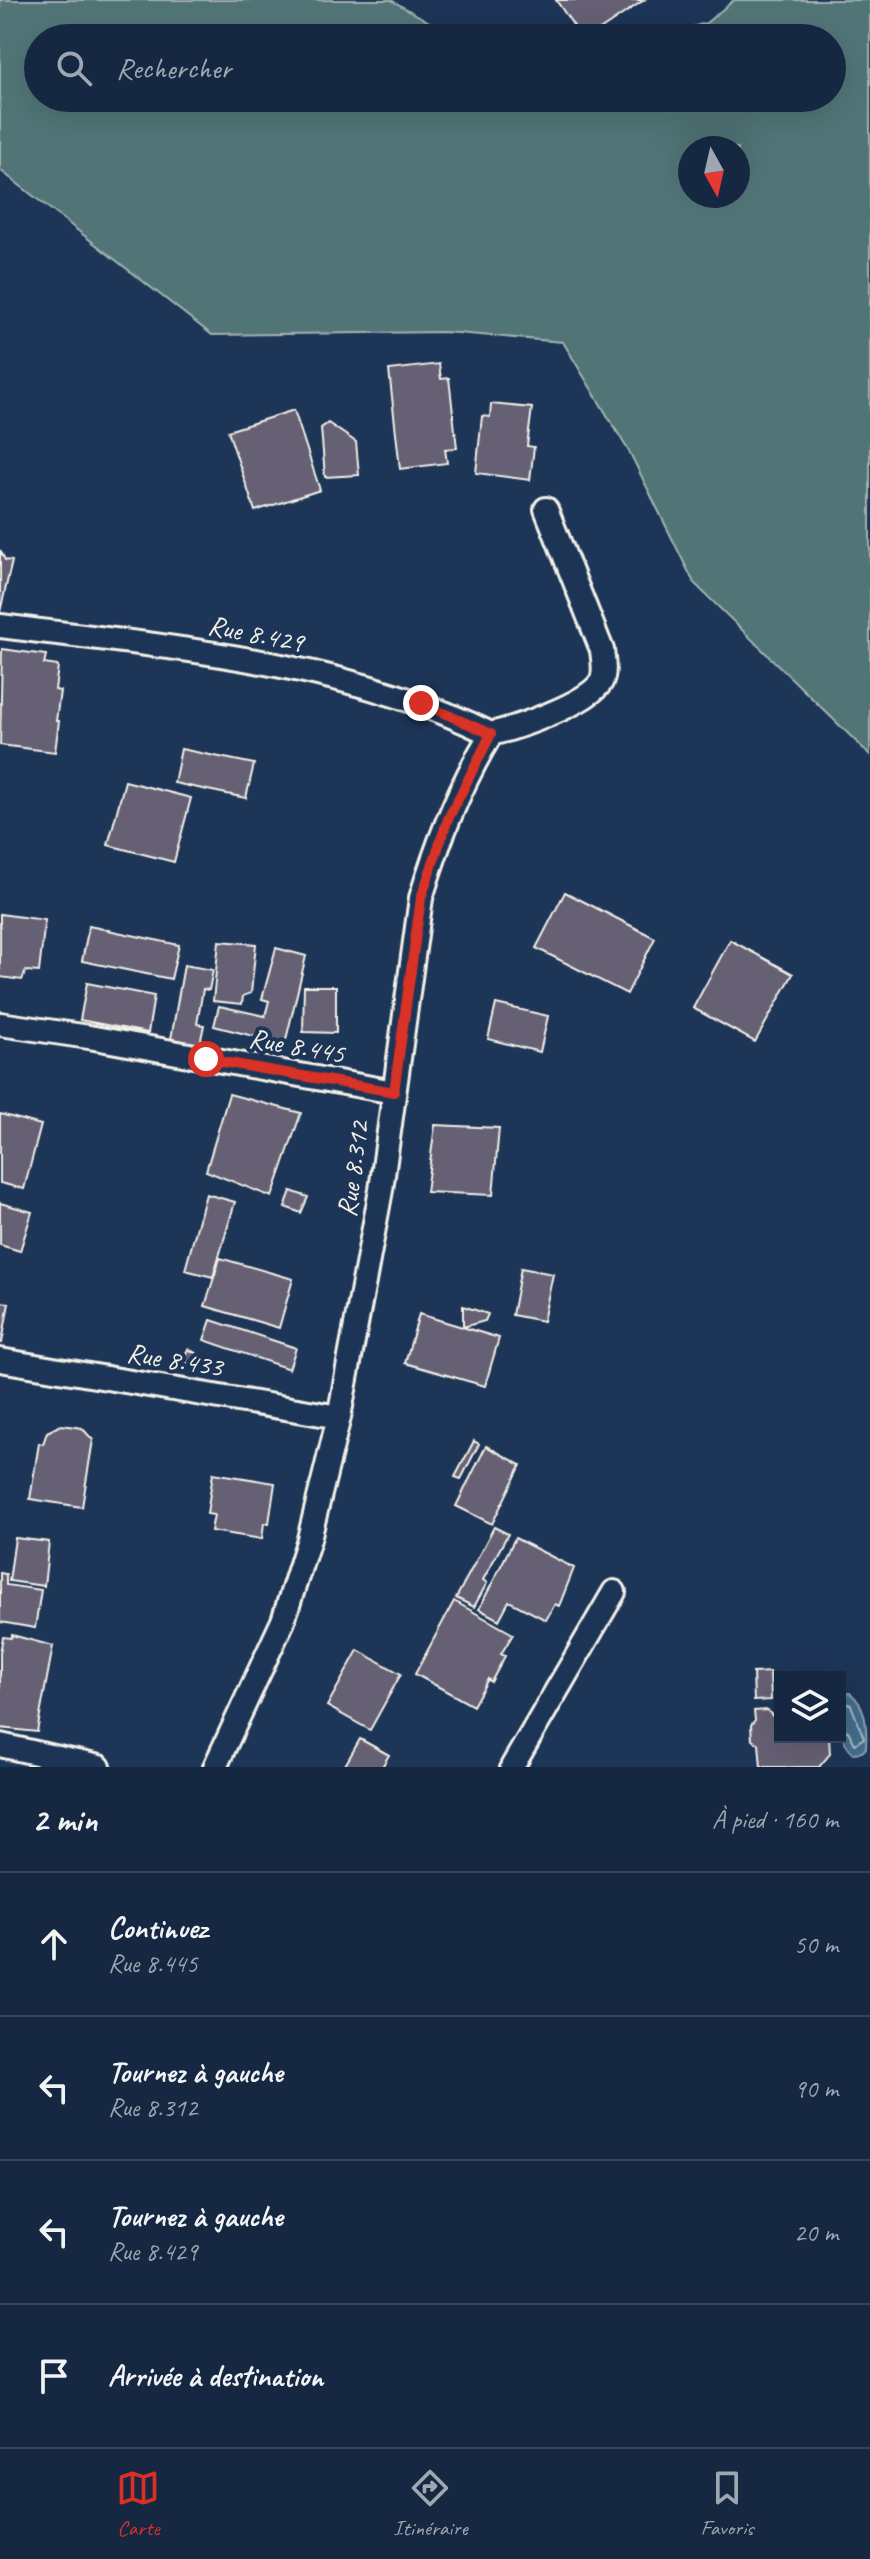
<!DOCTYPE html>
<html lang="fr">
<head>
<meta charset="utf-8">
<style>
	:root { --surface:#162841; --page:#1f3048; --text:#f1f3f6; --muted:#9ea6b1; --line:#35445a; --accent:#d93025 }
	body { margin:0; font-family:Caveat,sans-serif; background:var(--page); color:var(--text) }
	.controls { position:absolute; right:24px; bottom:24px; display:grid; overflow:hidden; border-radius:0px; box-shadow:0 8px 32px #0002 }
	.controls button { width:72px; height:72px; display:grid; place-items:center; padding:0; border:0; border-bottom:2px solid var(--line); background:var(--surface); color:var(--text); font:40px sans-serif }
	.compass { position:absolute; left:678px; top:136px; width:72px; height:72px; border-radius:50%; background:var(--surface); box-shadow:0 8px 32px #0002; rotate:172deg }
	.stop { position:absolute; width:24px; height:24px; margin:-18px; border:6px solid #d93025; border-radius:50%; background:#fff }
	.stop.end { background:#d93025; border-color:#fff; box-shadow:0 2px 8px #0008 }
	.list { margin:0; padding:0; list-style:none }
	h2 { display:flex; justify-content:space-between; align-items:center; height:104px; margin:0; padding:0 32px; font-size:34px }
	h2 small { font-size:26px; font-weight:400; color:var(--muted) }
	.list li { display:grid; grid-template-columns:52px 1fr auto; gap:24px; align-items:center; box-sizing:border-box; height:144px; padding:0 32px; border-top:2px solid var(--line) }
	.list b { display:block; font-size:30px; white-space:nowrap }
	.list p { margin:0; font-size:26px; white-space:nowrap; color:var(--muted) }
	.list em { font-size:26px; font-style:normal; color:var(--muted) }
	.icon { flex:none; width:44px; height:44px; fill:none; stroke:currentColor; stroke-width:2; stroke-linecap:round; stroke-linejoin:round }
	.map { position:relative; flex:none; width:870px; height:1767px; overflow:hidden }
	.search { position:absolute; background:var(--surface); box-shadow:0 8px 32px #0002; left:24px; right:24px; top:24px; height:88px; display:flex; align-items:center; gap:20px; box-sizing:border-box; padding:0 28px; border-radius:44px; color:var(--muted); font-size:30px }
	.sheet { height:680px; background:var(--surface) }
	nav { display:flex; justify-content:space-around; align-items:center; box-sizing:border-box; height:112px; border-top:2px solid var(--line); background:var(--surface); font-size:22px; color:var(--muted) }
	nav a { display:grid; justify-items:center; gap:4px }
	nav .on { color:var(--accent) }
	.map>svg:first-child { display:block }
	.green { fill:#517577; stroke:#a2b3b0; stroke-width:2; fill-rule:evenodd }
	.water { fill:#436c8b; stroke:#8aa1b0; stroke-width:2 }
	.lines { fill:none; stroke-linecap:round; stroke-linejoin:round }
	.shore { stroke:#adbcc3; stroke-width:2 }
	.building { fill:#666174; stroke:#f4f1e8; stroke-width:2 }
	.minor-casing { stroke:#f4f1e8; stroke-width:28 }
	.minor { stroke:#1d3557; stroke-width:22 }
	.route { stroke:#d93025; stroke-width:10 }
	.labels { text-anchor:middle; stroke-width:8; stroke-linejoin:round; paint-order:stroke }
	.street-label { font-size:28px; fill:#f4f1e8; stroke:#1d3557 }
</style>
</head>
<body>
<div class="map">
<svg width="870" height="1767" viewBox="0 0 870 1767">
	<rect width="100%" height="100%" fill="#1d3557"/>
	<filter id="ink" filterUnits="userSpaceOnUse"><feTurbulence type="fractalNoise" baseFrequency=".0125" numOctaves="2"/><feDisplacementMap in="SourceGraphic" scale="16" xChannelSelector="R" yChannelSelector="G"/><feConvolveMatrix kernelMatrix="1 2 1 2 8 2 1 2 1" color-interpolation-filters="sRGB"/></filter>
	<g filter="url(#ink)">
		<path class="green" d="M0,0H391L457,38H38V98H832V38H653L706,23L734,0H870V755L694,583L631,455L563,342L444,332L212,335L0,170ZM738,148V196H690V148Z"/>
		<path class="water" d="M850,1693C867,1706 867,1728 866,1748L862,1752L853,1753C837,1740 840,1714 840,1695Z"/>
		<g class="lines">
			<path class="shore" d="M840,1701L851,1705L864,1738L855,1744L848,1731L840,1729"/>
		</g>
		<path class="building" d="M556,0H644L588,38H582Z
			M439,364L441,379L449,378L457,448L445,449L447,463L400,469L389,370Z
			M491,404L532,408L527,446L534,447L530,480L476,473L482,416L490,417Z
			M294,410L320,490L255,511L228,431Z
			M328,423L356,442L359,475L325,477L321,428Z
			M0,550L5,560L12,561L0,612Z
			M2,649L46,655L44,664L58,666L55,690L60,691L56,721H59L55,752L0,745Z
			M181,749L254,764L246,798L174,783Z
			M125,781L191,798L174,862L108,845Z
			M565,892L655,938L627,994L536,948Z
			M0,914L45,920L39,972L26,971L22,980L0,977Z
			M89,926L179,945L171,979L82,961Z
			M730,940L793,974L755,1042L693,1008Z
			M219,941L256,944L251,993L243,996L242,1004L213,1001Z
			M276,948L306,956L285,1044L214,1026L219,1006L265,1016L269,1001L262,999Z
			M184,965L213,970L209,990L203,989L197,1024L204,1025L200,1044L171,1039Z
			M87,983L154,996L148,1033L80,1020Z
			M304,986H336V1033L303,1032Z
			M496,1004L548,1016L540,1052L488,1039Z
			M229,1094L301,1113L272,1197L206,1171Z
			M0,1114L41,1125L24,1189L0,1183Z
			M435,1125L499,1128L493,1195L426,1192Z
			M291,1191L308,1197L301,1213L285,1207Z
			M206,1194L235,1202L213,1277L185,1270Z
			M0,1203L32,1212L20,1251L0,1245Z
			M220,1258L293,1279L279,1328L205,1306Z
			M521,1268L553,1274L543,1321L512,1315Z
			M0,1302L9,1303L2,1343L0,1342Z
			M463,1306L488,1314L485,1321L463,1327Z
			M419,1314L499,1338L485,1386L405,1363Z
			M211,1320L296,1348L289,1369L204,1340Z
			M188,1349L213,1362L207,1374L182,1361Z
			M61,1425L82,1428L93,1440L82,1507L30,1499L39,1443L43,1444L47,1432Z
			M474,1441L479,1444L461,1479L455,1477Z
			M486,1446L521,1465L492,1524L456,1506Z
			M213,1473L275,1483L269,1523H264L262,1539L211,1531L214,1515L207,1514Z
			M494,1527L508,1534L483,1580L487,1583L474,1607L456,1598Z
			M15,1538L49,1542L44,1586L9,1581Z
			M515,1538L574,1568L559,1606L555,1604L546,1620L509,1601L499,1620L479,1609Z
			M0,1573L6,1574V1585L41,1590L35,1628L0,1622Z
			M454,1601L513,1634L501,1654L505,1656L491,1682L488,1679L473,1706L415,1674Z
			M12,1635L53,1646L37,1732L0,1728V1652L3,1637L11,1638Z
			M358,1650L401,1674L370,1730L327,1706Z
			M770,1672L771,1700L754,1701L753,1673Z
			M767,1710L776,1720H780V1737H829L830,1754L819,1767H761L759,1744L752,1740L751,1725L755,1720L754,1711Z
			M360,1739L389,1755L382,1767H344Z"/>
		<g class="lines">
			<g class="minor-casing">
				<path id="minor" d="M0,626C160,646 346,661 491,734
					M0,1024L89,1037L394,1092
					M0,1360L339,1417
					M0,1745L99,1767
					M215,1767L283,1621L309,1539L339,1417L381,1190L421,898C438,841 460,785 491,734C516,728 587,704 601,682C606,673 603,660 602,650L546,509
					M512,1767L614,1592"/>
			</g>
			<use href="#minor" class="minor"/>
		</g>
	</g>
	<g class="lines" filter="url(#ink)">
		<path class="route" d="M206,1059L394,1092L421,898L448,819L491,734L421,703"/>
	</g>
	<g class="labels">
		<g class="street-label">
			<text transform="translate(256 633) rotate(11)" y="10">Rue 8.429</text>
			<text transform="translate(297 1045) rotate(10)" y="10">Rue 8.445</text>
			<text transform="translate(352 1169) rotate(-82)" y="10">Rue 8.312</text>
			<text transform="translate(175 1359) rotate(9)" y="10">Rue 8.433</text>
		</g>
	</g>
</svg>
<div class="controls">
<button><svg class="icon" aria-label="layers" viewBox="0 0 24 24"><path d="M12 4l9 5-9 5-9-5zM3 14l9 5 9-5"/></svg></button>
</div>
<svg class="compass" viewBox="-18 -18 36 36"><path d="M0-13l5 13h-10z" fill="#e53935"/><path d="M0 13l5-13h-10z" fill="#9ea6b1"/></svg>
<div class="stop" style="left:206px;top:1059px"></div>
<div class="stop end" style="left:421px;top:703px"></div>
<div class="search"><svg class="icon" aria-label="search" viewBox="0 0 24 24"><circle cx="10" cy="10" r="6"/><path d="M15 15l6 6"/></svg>Rechercher</div>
</div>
<section class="sheet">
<h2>2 min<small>À pied · 160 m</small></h2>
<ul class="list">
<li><svg class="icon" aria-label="ahead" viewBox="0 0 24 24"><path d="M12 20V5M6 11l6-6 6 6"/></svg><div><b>Continuez</b><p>Rue 8.445</p></div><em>50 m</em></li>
<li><svg class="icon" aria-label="left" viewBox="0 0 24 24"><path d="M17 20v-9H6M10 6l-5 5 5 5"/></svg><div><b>Tournez à gauche</b><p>Rue 8.312</p></div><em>90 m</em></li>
<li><svg class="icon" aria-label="left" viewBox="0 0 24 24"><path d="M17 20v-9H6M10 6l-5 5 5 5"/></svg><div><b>Tournez à gauche</b><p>Rue 8.429</p></div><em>20 m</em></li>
<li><svg class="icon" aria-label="arrive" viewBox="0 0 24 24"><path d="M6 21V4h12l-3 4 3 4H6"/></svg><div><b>Arrivée à destination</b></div></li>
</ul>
</section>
<nav>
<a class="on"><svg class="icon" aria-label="map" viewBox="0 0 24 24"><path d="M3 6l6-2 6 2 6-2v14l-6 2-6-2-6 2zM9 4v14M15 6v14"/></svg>Carte</a>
<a><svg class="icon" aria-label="directions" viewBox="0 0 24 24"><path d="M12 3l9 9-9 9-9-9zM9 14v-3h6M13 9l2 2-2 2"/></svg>Itinéraire</a>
<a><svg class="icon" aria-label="saved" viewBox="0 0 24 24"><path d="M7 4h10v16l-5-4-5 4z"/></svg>Favoris</a>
</nav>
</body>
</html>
